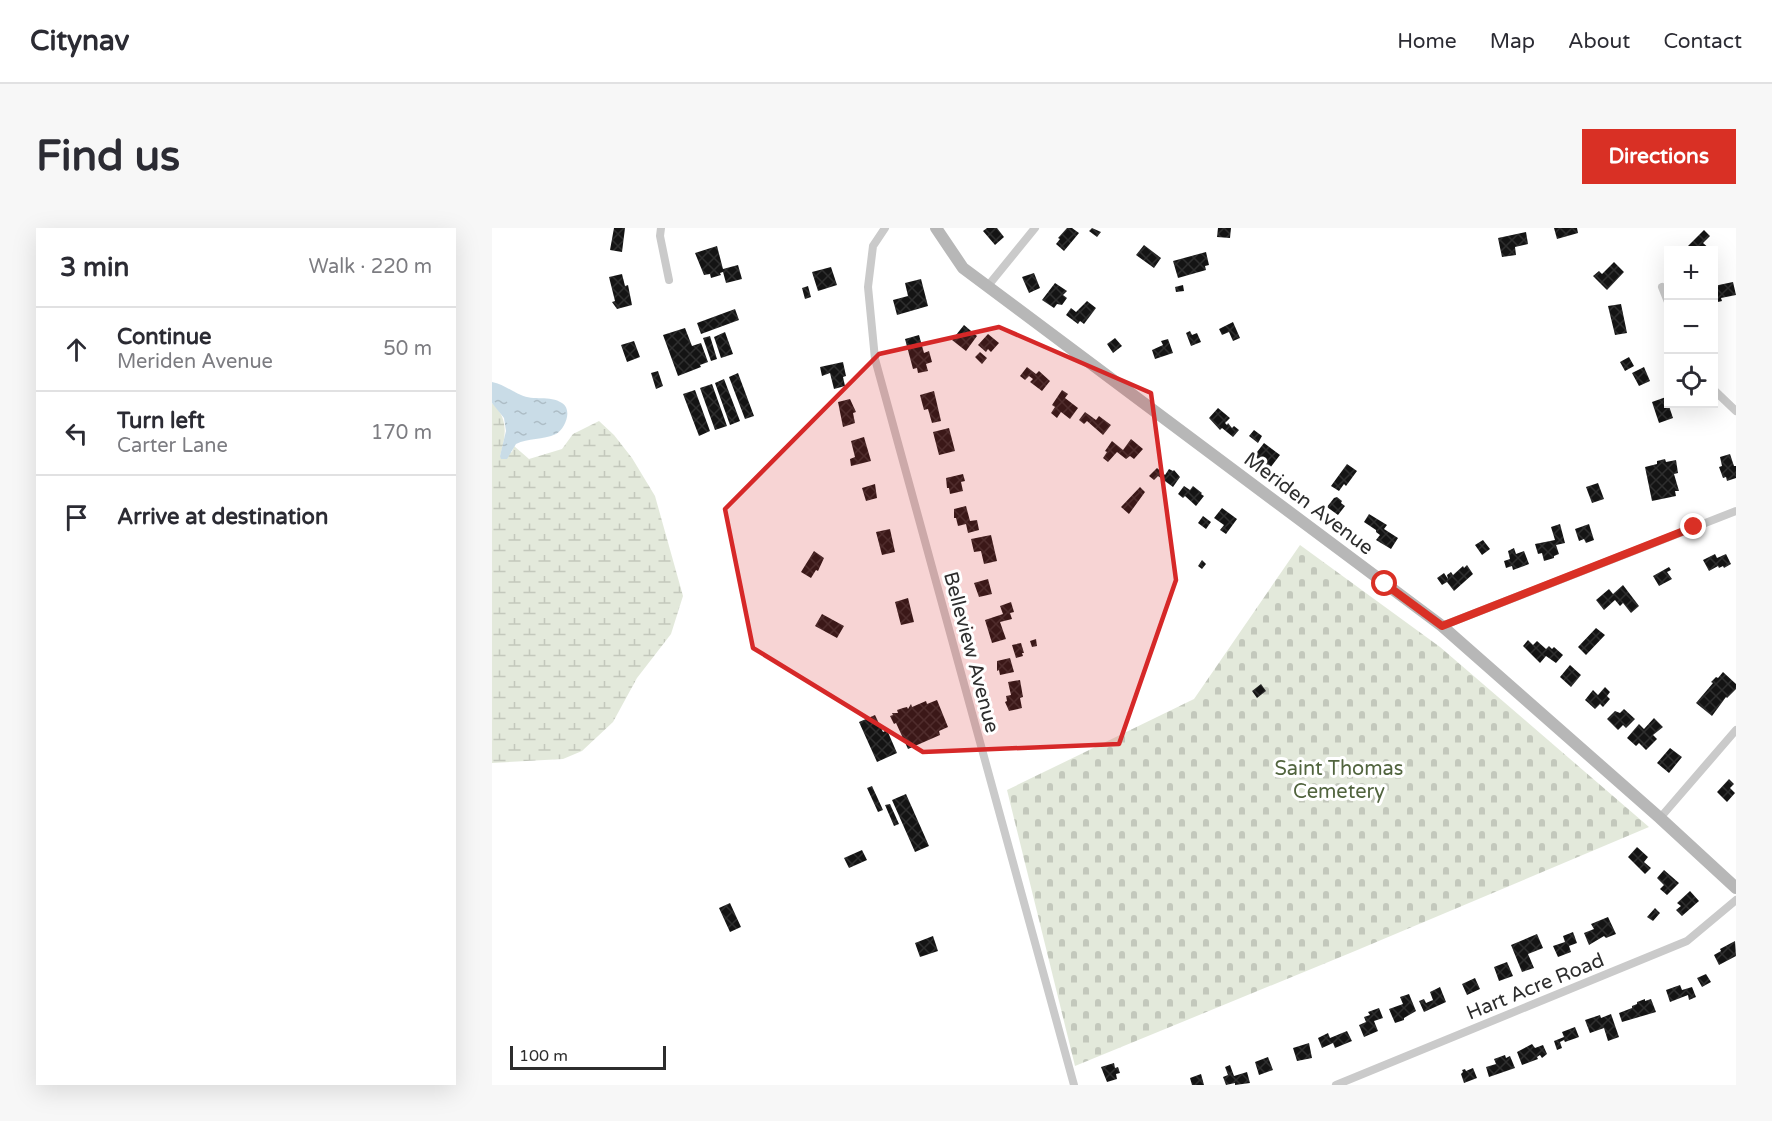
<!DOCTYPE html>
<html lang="en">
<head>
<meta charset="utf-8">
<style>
	:root { --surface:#fff; --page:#f7f7f7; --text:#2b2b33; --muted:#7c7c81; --line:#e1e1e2; --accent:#d93025 }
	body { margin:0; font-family:"Varela Round",sans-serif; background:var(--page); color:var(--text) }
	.controls { position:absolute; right:18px; top:18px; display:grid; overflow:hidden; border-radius:0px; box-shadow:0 6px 24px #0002 }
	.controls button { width:54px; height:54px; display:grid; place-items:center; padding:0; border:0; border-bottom:2px solid var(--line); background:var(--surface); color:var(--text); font:30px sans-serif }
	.scale { position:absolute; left:18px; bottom:15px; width:156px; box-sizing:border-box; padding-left:6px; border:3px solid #2d2d2d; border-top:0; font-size:16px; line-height:21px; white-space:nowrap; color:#2d2d2d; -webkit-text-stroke:4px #fff; paint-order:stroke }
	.stop { position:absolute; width:18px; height:18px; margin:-14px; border:4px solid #d93025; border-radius:50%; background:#fff }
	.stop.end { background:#d93025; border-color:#fff; box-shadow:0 2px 6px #0008 }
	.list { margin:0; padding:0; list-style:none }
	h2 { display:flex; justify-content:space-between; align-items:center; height:78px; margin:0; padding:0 24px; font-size:26px }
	h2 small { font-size:20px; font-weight:400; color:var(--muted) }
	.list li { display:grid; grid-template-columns:39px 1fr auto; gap:18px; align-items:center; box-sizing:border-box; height:84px; padding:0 24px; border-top:2px solid var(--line) }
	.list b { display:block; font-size:22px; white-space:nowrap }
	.list p { margin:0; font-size:20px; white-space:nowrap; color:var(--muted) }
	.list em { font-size:20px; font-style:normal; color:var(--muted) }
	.icon { flex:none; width:33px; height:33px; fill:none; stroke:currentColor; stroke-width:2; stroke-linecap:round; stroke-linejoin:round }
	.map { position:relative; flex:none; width:1244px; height:857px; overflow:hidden; border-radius:0px }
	header { display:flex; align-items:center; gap:36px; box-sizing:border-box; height:84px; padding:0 30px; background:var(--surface); border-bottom:2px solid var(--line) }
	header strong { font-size:28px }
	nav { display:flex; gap:33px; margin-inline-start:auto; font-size:21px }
	.intro { display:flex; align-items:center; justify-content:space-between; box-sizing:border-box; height:144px; padding:0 36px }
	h1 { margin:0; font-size:42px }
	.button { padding:15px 27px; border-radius:0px; background:var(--accent); color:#fff; font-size:21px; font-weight:700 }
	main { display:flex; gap:36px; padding:0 36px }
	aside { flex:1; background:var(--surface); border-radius:0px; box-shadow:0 6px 24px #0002 }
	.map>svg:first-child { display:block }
	.wetland { fill:url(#wetland-marsh) }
	.cemetery { fill:url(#cemetery-stones) }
	.water { fill:url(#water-ripples) }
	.building { fill:url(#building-cross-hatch) }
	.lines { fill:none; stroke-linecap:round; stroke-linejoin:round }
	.minor { stroke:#cacaca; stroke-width:8 }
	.secondary { stroke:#b7b7b7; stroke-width:12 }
	.route { stroke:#d93025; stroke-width:8 }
	.marked { fill:#d62828; fill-opacity:0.2; stroke:#d62828; stroke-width:4.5; stroke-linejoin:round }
	.labels { text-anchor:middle; stroke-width:6; stroke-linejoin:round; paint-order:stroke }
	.street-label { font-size:20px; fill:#2d2d2d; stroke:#fff }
	.park-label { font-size:20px; fill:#51643e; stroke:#fff }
</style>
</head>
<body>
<header>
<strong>Citynav</strong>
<nav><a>Home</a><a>Map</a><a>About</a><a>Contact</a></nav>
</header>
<div class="intro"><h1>Find us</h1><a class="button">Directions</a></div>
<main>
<aside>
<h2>3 min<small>Walk · 220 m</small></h2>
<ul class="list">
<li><svg class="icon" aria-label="ahead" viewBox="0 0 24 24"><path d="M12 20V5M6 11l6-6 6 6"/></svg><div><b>Continue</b><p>Meriden Avenue</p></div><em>50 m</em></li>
<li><svg class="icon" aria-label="left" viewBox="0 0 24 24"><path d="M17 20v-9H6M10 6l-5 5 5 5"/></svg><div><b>Turn left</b><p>Carter Lane</p></div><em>170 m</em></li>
<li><svg class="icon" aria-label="arrive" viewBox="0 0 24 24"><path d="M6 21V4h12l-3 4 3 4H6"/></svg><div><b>Arrive at destination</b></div></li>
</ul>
</aside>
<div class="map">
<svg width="1244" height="857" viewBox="0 0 1244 857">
	<defs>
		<pattern id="wetland-marsh" width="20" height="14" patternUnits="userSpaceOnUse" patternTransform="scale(1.5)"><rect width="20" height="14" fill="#e3e9db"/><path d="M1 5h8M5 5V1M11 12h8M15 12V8" fill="none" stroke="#c3c8bc"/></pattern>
		<pattern id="cemetery-stones" width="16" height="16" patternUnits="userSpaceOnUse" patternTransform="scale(1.5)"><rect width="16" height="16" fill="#e3e9db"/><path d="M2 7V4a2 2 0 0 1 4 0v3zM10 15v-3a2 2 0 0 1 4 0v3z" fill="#c3c8bc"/></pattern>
		<pattern id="water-ripples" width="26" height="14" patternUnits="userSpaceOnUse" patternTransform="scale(1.5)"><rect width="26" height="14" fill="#c9dce7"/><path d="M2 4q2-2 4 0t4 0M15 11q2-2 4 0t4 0" fill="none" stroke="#adbdc6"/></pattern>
		<pattern id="building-cross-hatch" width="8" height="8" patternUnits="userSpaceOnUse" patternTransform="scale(1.5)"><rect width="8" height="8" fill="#141414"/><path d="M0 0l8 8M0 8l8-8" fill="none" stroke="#2e2e2e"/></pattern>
	</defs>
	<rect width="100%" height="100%" fill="#fff"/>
	<path class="wetland" d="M0,175C17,190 14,209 8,228L20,224L22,218L37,231L70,221L81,206L107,193L122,207L140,230L163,268L191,368L179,406L145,450L121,494L90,523L71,531L0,535Z"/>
	<path class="cemetery" d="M808,317L948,419L1157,599L863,723L583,838L515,562L702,471Z"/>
	<path class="water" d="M0,154C11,156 19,163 29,167C41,173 58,167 70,175C81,182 73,201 64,206C51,212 36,210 24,216L15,231H9L8,228L14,203L12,190L0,175Z"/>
	<path class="building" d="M122,0H133L130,24L118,22Z
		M495,0H505L512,9L503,17L491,3Z
		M575,0H580L587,5L572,23L564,16L568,11L566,10Z
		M600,0L609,4L605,9L597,3Z
		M726,0H739L738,10L725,9Z
		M1062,0H1085L1086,5L1065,11Z
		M1212,2L1218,8L1211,15L1219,22H1200L1196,18Z
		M1034,4L1036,16L1023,19L1024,27L1010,29L1006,10Z
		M652,17L669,30L662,40L644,27Z
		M225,18L231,41L246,37L250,51L234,55L231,44L228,45L229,47L219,50L218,46L212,47L203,25Z
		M714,24L717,37L713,38L714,42L686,50L681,33Z
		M1122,34L1132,44L1115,62L1101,48L1107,43L1110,46Z
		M339,39L345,57L326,63L320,44Z
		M542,45L548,60L537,65L530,49Z
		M130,46L133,58L136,57L140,77L125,81L120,74L123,73L117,49Z
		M429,51L436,78L405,87L401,72L416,68L413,55Z
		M1241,54L1244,67L1229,70L1230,73L1222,75V58Z
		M563,55L575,63L571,67L575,70L570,77L565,76L562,80L550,72Z
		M691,57L692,63L684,64L683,59Z
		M316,58L319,69L313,71L310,60Z
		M595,73L604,80L592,96L588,93L586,96L574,87L579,80L584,84Z
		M1129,76L1135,105L1123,107L1116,78Z
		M243,81L247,92L209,106L205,95Z
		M741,94L748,110L741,113L737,104L730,107L727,101Z
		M472,97L485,108L474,123L460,112Z
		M193,100L200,118L209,115L216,134L208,137L209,139L186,148L171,107Z
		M698,103L700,107L705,105L709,114L699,118L694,105Z
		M233,104L241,126L229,130L222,109Z
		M496,106L507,115L499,124L496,121L494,124L486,117Z
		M427,107L432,125L437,123L440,134L434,136L436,143L426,145L425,140L421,141L413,111Z
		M218,108L225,131L219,133L211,110Z
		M623,110L630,118L621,125L615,116Z
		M676,111L681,125L663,131L660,122L671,117L669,113Z
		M142,113L148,129L135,134L129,117Z
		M488,124L495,130L490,136L483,129Z
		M1137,129L1142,138L1133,143L1128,134Z
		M351,134L354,148L351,149L353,158L342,161L338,145L330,148L328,139Z
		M535,139L544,146L547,143L558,153L550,163L538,154L541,151L537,148L533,152L528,148Z
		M1152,139L1158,153L1147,158L1140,145Z
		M166,143L171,158L164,161L159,145Z
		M246,145L262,188L253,191L237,149Z
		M232,151L248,193L238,197L223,155Z
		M220,156L235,198L223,202L208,160Z
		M203,162L218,203L207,208L191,166Z
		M570,162L576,166L573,170L586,180L578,191L569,184L565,190L559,185L563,179L560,177Z
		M442,163L449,193L440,195L436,181L432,182L428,167Z
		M1174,169L1181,190L1167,195L1160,174Z
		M358,171L364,184L361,185L363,195L351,199L346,174Z
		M726,180L738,190L733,195L735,197L736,195L740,200L742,198L747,202L741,209L730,200L728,202L717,190Z
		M593,184L604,192L607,188L619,197L611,207L595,193L592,196L587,192Z
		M457,200L463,223L447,227L441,204Z
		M762,202L770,208L766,215L757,208Z
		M372,209L379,233L359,238L358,231L363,229L359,213Z
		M639,211L651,221L642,231L638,228L634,231L625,224L616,234L611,230L615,224L613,223L620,213L631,222Z
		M772,215L788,227L778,240L762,228Z
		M1238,226L1242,238H1244V250L1235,253L1234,249L1231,250L1227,239L1230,238L1228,229Z
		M1173,231L1174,234L1184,232L1186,245L1182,246L1187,263H1183L1184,268L1160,273L1153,239L1165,236V233Z
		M855,236L865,243L854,258L852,256L847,263L839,258Z
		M665,240L673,247L677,241L681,243L682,242L688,249L681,259L666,248L662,252L657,248Z
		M471,246L473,253L469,254L471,263L458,266L457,260H455L454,250Z
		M1106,255L1112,271L1100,275L1094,259Z
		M383,256L385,270L374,273L370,260Z
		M692,258L698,262L701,258L710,265L709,266L712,268L704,278L693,268L691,270L686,266Z
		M648,259L653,264L637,286L629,279Z
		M845,269L850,273L849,275L853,278L846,287L835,279L842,270Z
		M474,278L478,293L485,292L487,302L476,305L474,296L466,298L464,290H462V281Z
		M730,280L745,291L734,306L728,302L732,297L722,290Z
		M877,286L895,297L892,301L906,310L899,321L884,312L888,307L884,304V302L872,294Z
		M711,288L719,294L714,301L706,295Z
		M1068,296L1073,315L1064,317L1067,326L1062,328V330L1052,333L1050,325L1046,326L1043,316L1063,312L1059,299Z
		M1097,296L1102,312L1094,315L1092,311L1087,313L1083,301Z
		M398,301L403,324L390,327L384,304Z
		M499,307L505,333L492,336L489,323L482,324L479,311Z
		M991,312L998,321L990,327L983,317Z
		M1022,320L1024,326L1032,323L1037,336L1021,342L1020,338L1014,340L1012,333L1018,331L1016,323Z
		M322,323L332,330L326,343L324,342L319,350L309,344Z
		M1223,326L1225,330L1234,326L1239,336L1232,340L1231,338L1227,340L1226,338L1217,343L1211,332Z
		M710,332L714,336L710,341L706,338Z
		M975,337L981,346L962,363L955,354L950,357L945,350L952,345L956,351L955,347L959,344L961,347L971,338L972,340Z
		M1177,339L1179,342L1175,344L1180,351L1167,358L1161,348Z
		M496,351L500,366L487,369L482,355Z
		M1131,357L1147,378L1139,385L1131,375L1128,378L1123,372L1112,382L1104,372L1117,361L1121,366Z
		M416,370L422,394L409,397L403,374Z
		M519,374L522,384L518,385L520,391L508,394L514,411L500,415L493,392L511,386L508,378Z
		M330,386L352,398L345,410L323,398Z
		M1104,400L1113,407L1094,427L1086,419Z
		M544,411L545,418L540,419L538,413Z
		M1036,412L1041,417L1045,413L1054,421L1057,418L1060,421L1062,419L1071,427L1064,435L1054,428L1048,435L1031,418Z
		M529,415L532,425H530L531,428L524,430L520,417Z
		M518,430L522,444L508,447L507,442L505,443V433Z
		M1078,437L1089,447L1079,459L1068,449Z
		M1231,444L1244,456V461L1235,470L1234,469L1220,488L1204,475L1221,455L1219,454L1224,449L1226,450Z
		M528,452L531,469L528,470L530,480L517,483L513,474L515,473L514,468L519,467L516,454Z
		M769,456L774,463L765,470L760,463Z
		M1113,459L1118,464L1115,468L1118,471L1111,479L1108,476L1103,481L1093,472L1101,462L1106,467Z
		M445,472L456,499L447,503L448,507L416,521L404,495L402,496L398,488L401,487L400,485H406L405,482L411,480L415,479L416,481L419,476L420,479L434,473L435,476Z
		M1132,481L1143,491L1134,500L1131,497L1126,502L1115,491L1123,483L1128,485Z
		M383,487L391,504L395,502L405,525L385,534L367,494Z
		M1162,490L1171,499L1161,507L1165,511L1154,522L1147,515L1144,518L1135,510L1147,496L1152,501Z
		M1178,520L1190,529L1177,545L1165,535Z
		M1237,551L1242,556L1238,560L1243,565L1235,574L1225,564Z
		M380,558L391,582L386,584L375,560Z
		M414,566L437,618L423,624L400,572Z
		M398,576L407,596L402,598L393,577Z
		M1145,619L1156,629L1152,634L1159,640L1153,646L1136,629Z
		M370,622L375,632L357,640L352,630Z
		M1172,642L1187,655L1175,667L1168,661L1172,657L1165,650Z
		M1198,663L1207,673L1190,688L1184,682L1189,678L1185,675Z
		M238,675L249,699L238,704L227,680Z
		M1163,680L1168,685L1161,693L1155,689Z
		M1116,689L1124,706L1114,710L1112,708L1097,717L1092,705L1102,701L1099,696Z
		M1081,704L1085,715L1077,718L1079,724L1066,729L1061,718L1073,714L1071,708Z
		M1045,706L1051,720L1036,726L1042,740L1030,744L1019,717Z
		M441,708L446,723L428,729L423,715Z
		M1243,713L1244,728L1227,737L1222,727L1229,723L1228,721Z
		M1015,734L1021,748L1007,753L1002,739Z
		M1214,746L1219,754L1210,759L1205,750Z
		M983,750L988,761L975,767L970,756Z
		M1188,757L1190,762L1200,759L1204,769L1197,772L1196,767L1178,774L1174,762Z
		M948,759L954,774L932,784L927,773L932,771L934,775L941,772L938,764Z
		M917,766L924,783L912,790V792L903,795L897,781L911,776L908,769Z
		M1153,771V773L1159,771L1164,784L1130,794L1127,785L1140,780V778L1145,776V774Z
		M887,780L891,790L882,793L886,803L872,809L867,797L874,794L872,789L878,787L876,784Z
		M1119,786L1127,809L1116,813L1112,800L1098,805L1093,792L1108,787L1109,790Z
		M1083,799L1087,809L1073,814L1072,812L1068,814L1070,820L1065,822L1062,813L1072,809L1070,804Z
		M855,803L860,813L843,820L841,815L830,820L826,810L836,805L838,810Z
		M817,815L820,830L805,833L801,820Z
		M1040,816L1043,820L1051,817L1055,826L1050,830L1048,827L1045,829L1046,831L1030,837L1025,824Z
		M1013,827L1014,830L1018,828L1023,840L997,849L994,839L1004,836L1002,831Z
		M776,829L781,842L767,847L763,834Z
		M622,835L623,840L626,839L628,845L624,846L625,851L615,854L609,839Z
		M738,837L742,848L755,844L758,855L743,857V855L734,857L731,849L736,847L733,839Z
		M981,840L985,850L972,855L969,846L971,844L970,842L973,841L974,843Z
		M709,846L712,857H700L698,850Z"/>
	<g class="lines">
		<path class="minor" d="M169,0L168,8L177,52
			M393,0L381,18L376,59L383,131L582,857
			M495,59L543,0
			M1170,59L1176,74
			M1222,162L1244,183
			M950,398L1244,283
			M1168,590L1244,502
			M844,857L1195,713L1244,672"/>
		<path class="secondary" d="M444,0L471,40L950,398L1168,590L1244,660"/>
	</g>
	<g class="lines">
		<path class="route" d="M893,356L950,398L1202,299"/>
	</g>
	<path class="marked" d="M507,99L659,165L684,352L627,516L431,524L261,420L233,281L387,126Z"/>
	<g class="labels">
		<g class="street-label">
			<text transform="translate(817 275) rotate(37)" y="7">Meriden Avenue</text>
			<text transform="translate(480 424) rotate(75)" y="7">Belleview Avenue</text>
			<text transform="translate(1043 758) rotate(-22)" y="7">Hart Acre Road</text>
		</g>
		<g class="park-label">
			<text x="847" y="547">Saint Thomas<tspan x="847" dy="23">Cemetery</tspan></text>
		</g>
	</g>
</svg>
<div class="controls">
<button>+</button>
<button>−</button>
<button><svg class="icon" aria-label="locate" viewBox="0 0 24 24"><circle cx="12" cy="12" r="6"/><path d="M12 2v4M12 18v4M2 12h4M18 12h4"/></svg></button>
</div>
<div class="scale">100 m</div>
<div class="stop" style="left:893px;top:356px"></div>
<div class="stop end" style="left:1202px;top:299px"></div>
</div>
</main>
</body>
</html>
